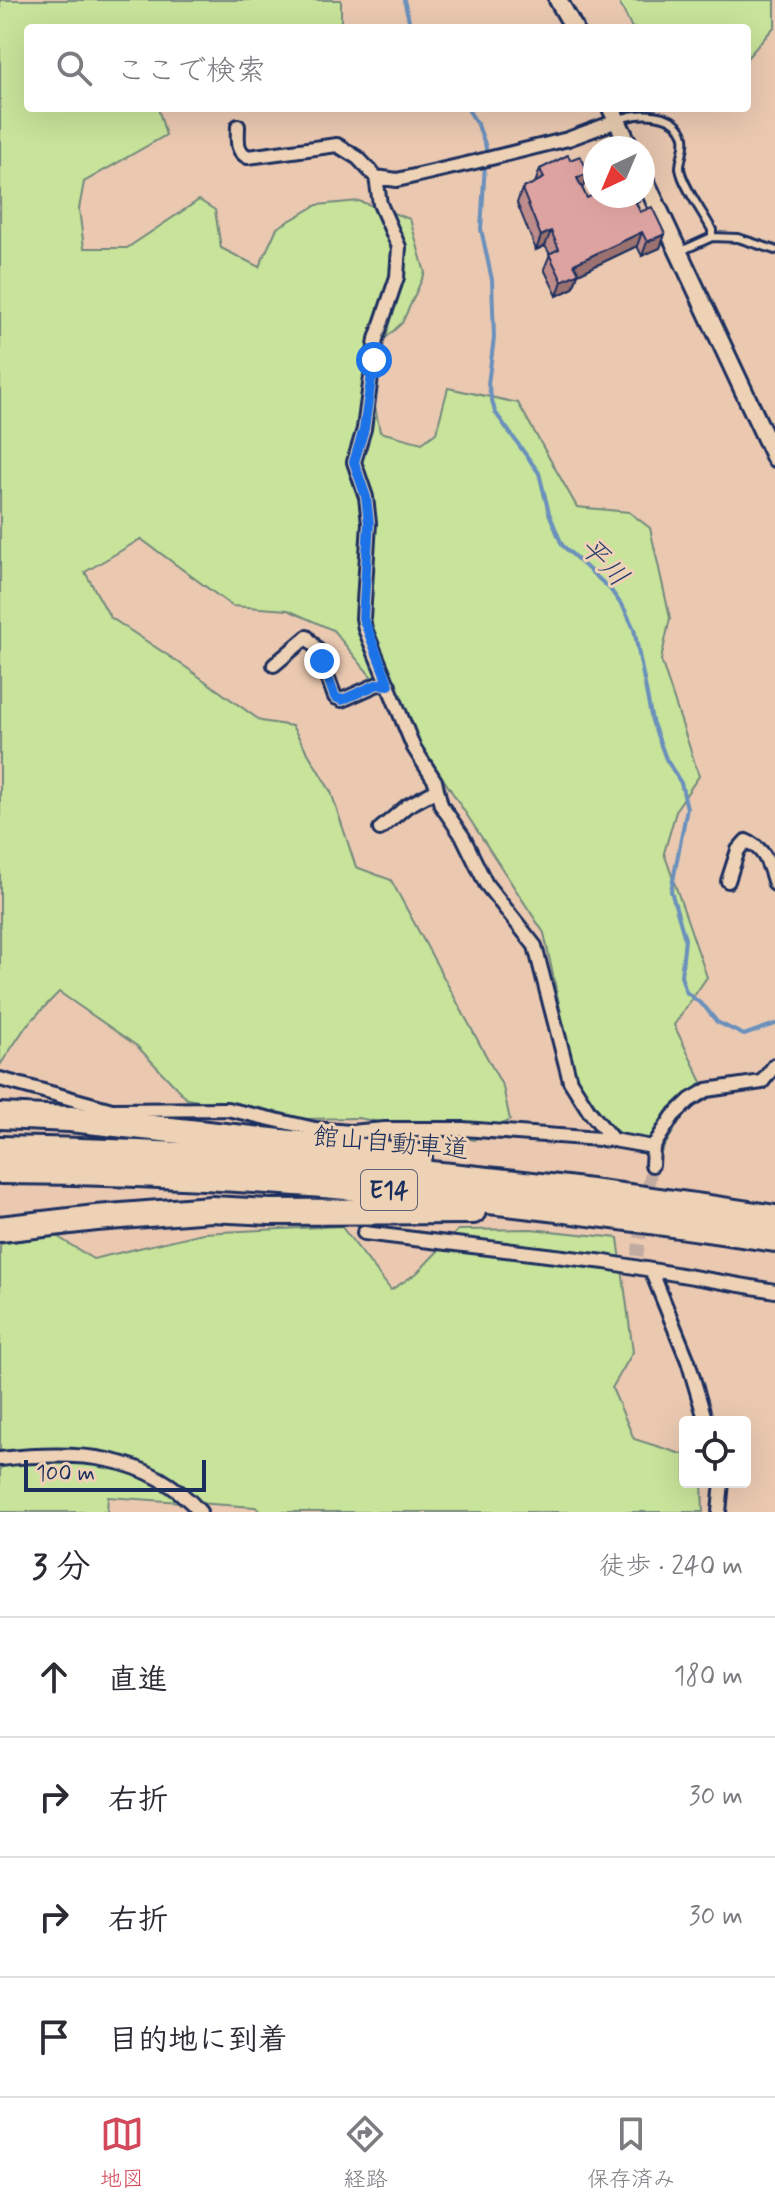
<!DOCTYPE html>
<html lang="ja">
<head>
<meta charset="utf-8">
<style>
	:root { --surface:#fff; --page:#f7f7f7; --text:#2b2b33; --muted:#7c7c81; --line:#e1e1e2; --accent:#d1495b }
	body { margin:0; font-family:Mynerve,"Klee One",sans-serif; background:var(--page); color:var(--text) }
	.controls { position:absolute; right:24px; bottom:24px; display:grid; overflow:hidden; border-radius:8px; box-shadow:0 8px 32px #0002 }
	.controls button { width:72px; height:72px; display:grid; place-items:center; padding:0; border:0; border-bottom:2px solid var(--line); background:var(--surface); color:var(--text); font:40px sans-serif }
	.compass { position:absolute; left:583px; top:136px; width:72px; height:72px; border-radius:50%; background:var(--surface); box-shadow:0 8px 32px #0002; rotate:224deg }
	.scale { position:absolute; left:24px; bottom:20px; width:182px; box-sizing:border-box; padding-left:8px; border:4px solid #1b2f5e; border-top:0; font-size:22px; line-height:28px; white-space:nowrap; color:#1b2f5e; -webkit-text-stroke:6px #eed2b5; paint-order:stroke }
	.stop { position:absolute; width:24px; height:24px; margin:-18px; border:6px solid #1a73e8; border-radius:50%; background:#fff }
	.stop.end { background:#1a73e8; border-color:#fff; box-shadow:0 2px 8px #0008 }
	.list { margin:0; padding:0; list-style:none }
	h2 { display:flex; justify-content:space-between; align-items:center; height:104px; margin:0; padding:0 32px; font-size:34px }
	h2 small { font-size:26px; font-weight:400; color:var(--muted) }
	.list li { display:grid; grid-template-columns:52px 1fr auto; gap:24px; align-items:center; box-sizing:border-box; height:120px; padding:0 32px; border-top:2px solid var(--line) }
	.list b { display:block; font-size:30px; white-space:nowrap }
	.list em { font-size:26px; font-style:normal; color:var(--muted) }
	.icon { flex:none; width:44px; height:44px; fill:none; stroke:currentColor; stroke-width:2; stroke-linecap:round; stroke-linejoin:round }
	.map { position:relative; flex:none; width:775px; height:1512px; overflow:hidden }
	.search { position:absolute; background:var(--surface); box-shadow:0 8px 32px #0002; left:24px; right:24px; top:24px; height:88px; display:flex; align-items:center; gap:20px; box-sizing:border-box; padding:0 28px; border-radius:8px; color:var(--muted); font-size:30px }
	.sheet { height:584px; background:var(--surface) }
	nav { display:flex; justify-content:space-around; align-items:center; box-sizing:border-box; height:112px; border-top:2px solid var(--line); background:var(--surface); font-size:22px; color:var(--muted) }
	nav a { display:grid; justify-items:center; gap:4px }
	nav .on { color:var(--accent) }
	.map>svg:first-child { display:block }
	.green { fill:#c8e39a; stroke:#72897c; stroke-width:2 }
	.lines { fill:none; stroke-linecap:round; stroke-linejoin:round }
	.stream { stroke:#6a90bc; stroke-width:4 }
	.minor-tunnel { stroke:#c1aaa0; stroke-width:12; stroke-dasharray:12 6; stroke-linecap:butt }
	.service-casing { stroke:#1b2f5e; stroke-width:12 }
	.minor-casing { stroke:#1b2f5e; stroke-width:18 }
	.tertiary-casing { stroke:#1b2f5e; stroke-width:22 }
	.motorway-casing { stroke:#1b2f5e; stroke-width:30 }
	.service { stroke:#eed2b5; stroke-width:6 }
	.minor { stroke:#eed2b5; stroke-width:12 }
	.tertiary { stroke:#eed2b5; stroke-width:16 }
	.motorway { stroke:#eed2b5; stroke-width:24 }
	.wall { fill:#be8c8a; stroke:#1b2f5e; stroke-width:2 }
	.shaded-wall { fill:#9b7270; stroke:#1b2f5e; stroke-width:2 }
	.building { fill:#dda3a0; stroke:#1b2f5e; stroke-width:2 }
	.route { stroke:#1a73e8; stroke-width:10 }
	.labels { text-anchor:middle; stroke-width:6; stroke-linejoin:round; paint-order:stroke }
	.shield { fill:#eed2b5; stroke:#5a6078; stroke-width:2 }
	.shield-label { font-size:24px; font-weight:bold; fill:#1b2f5e }
	.street-label { font-size:26px; fill:#1b2f5e; stroke:#eed2b5 }
	.water-label { font-size:28px; font-style:italic; fill:#283f6e; stroke:#eed2b5 }
</style>
</head>
<body>
<div class="map">
<svg width="775" height="1512" viewBox="0 0 775 1512">
	<rect width="100%" height="100%" fill="#ebc9b1"/>
	<filter id="ink" filterUnits="userSpaceOnUse"><feTurbulence type="fractalNoise" baseFrequency=".0125" numOctaves="2"/><feDisplacementMap in="SourceGraphic" scale="16" xChannelSelector="R" yChannelSelector="G"/><feConvolveMatrix kernelMatrix="1 2 1 2 8 2 1 2 1" color-interpolation-filters="sRGB"/></filter>
	<g filter="url(#ink)">
		<path class="green" d="M0,0H341V28H28V108H158L166,135L84,182L79,209L84,248H127L199,200L215,210L221,248L259,267L277,228L317,205L359,201L410,219L425,273L402,323L365,357L380,432L422,443L436,433L448,388L518,403L577,507L629,512L650,528L670,618L661,660L699,776L677,808L664,853L707,977L674,1025L702,1082L660,1154L611,1128L574,1074L544,933L397,708L333,630L288,610L232,606L141,539L85,572L110,617L187,668L261,721L292,726L331,792L356,867L391,880L503,1087L510,1120L474,1140L358,1118L302,1119L187,1099L137,1046L59,992L27,1025L0,1065Z
			M618,0H775V26L747,58V28H632Z
			M341,1226L391,1290L417,1273L458,1230L531,1229L618,1238L633,1352L612,1388L634,1439L685,1455V1482H702L703,1512H262L255,1507L108,1497L107,1512H0V1244L55,1235L93,1259L203,1233Z"/>
		<g class="lines">
			<path class="stream" d="M404,0L411,28
				M467,108L478,125L486,147L481,229L492,280L494,338L488,384L495,412L539,473L549,513L562,545L610,589L625,610L634,629L652,721L666,759L681,783L687,808L671,891L685,939L681,976L686,992L705,1007L717,1022L744,1035L775,1024"/>
			<path class="minor-tunnel" d="M637,1256L652,1165"/>
			<g class="service-casing">
				<path id="service" d="M618,120C637,111 678,111 684,137C686,148 680,158 680,168C682,185 704,214 712,230V237
					M681,251L712,237L738,238L775,250"/>
			</g>
			<g class="minor-casing">
				<path id="minor" d="M238,126C238,139 235,151 248,157L337,145L358,158L376,177
					M274,665L307,637L317,649L335,697L342,700L378,684L389,685
					M380,829L407,806L437,790
					M728,881L738,850L746,841C766,849 769,865 775,884
					M0,1079L112,1110L227,1109L315,1129L350,1132L385,1129H463L613,1140L653,1147
					M613,1140L589,1111L570,1081L535,946L486,884L463,837L441,805L435,781L414,748L365,629L363,618L369,523L366,497L354,462L364,429L376,339L397,277L399,247L380,204L376,177L397,180L475,162L568,139L617,121
					M652,1165L653,1147L673,1116L690,1100L707,1090L762,1082L775,1065
					M364,1233L605,1262L775,1291
					M651,1270L688,1361L706,1422
					M0,1459C73,1451 148,1452 200,1512
					M719,1512L722,1482"/>
			</g>
			<g class="tertiary-casing">
				<path id="tertiary" d="M558,0L574,28
					M611,108L630,148
					M643,176L775,458"/>
			</g>
			<g class="motorway-casing">
				<path id="motorway" d="M0,1116L70,1119L419,1157
					M0,1149C260,1153 518,1178 775,1218
					M0,1171C260,1172 518,1200 775,1239
					M0,1229L96,1218L211,1209L270,1212L473,1211"/>
			</g>
			<use href="#service" class="service"/>
			<use href="#minor" class="minor"/>
			<use href="#tertiary" class="tertiary"/>
			<use href="#motorway" class="motorway"/>
		</g>
		<path class="wall" d="M570,160L589,173L582,188L587,198L638,202L636,203L640,212L665,234L660,248L642,256L637,246L578,274L573,288L557,296L544,269L550,254L545,246L536,250L517,203L522,189L535,183L540,169Z"/>
		<path class="shaded-wall" d="M589,173L583,187L572,192L577,178Z
			M630,196H640L638,202L626,207Z
			M551,231L545,246L536,250L541,236Z
			M642,232L637,246L578,274L573,288L557,296L562,281L574,264Z
			M665,234L660,248L642,256L647,242Z"/>
		<path class="building" d="M568,155L570,160L580,156L589,173L577,178L587,198L595,194V196H633L640,212L652,207L665,234L647,242L642,232L574,264L579,273L562,281L549,254L559,249L551,231L541,236L522,189L544,178L540,169Z"/>
	</g>
	<g class="lines" filter="url(#ink)">
		<path class="route" d="M322,661L335,697L342,700L378,684L389,685L363,618L369,523L366,497L354,462L364,429L374,360"/>
	</g>
	<g class="labels">
		<rect class="shield" x="361" y="1170" width="56" height="40" rx="6"/>
		<g class="shield-label">
			<text x="389" y="1198">E14</text>
		</g>
		<g class="street-label">
			<text transform="translate(391 1142) rotate(5)" y="9">館山自動車道</text>
		</g>
		<g class="water-label">
			<text transform="translate(605 561) rotate(46)" y="10">平川</text>
		</g>
	</g>
</svg>
<div class="controls">
<button><svg class="icon" aria-label="locate" viewBox="0 0 24 24"><circle cx="12" cy="12" r="6"/><path d="M12 2v4M12 18v4M2 12h4M18 12h4"/></svg></button>
</div>
<svg class="compass" viewBox="-18 -18 36 36"><path d="M0-13l5 13h-10z" fill="#e53935"/><path d="M0 13l5-13h-10z" fill="#7c7c81"/></svg>
<div class="scale">100 m</div>
<div class="stop" style="left:374px;top:360px"></div>
<div class="stop end" style="left:322px;top:661px"></div>
<div class="search"><svg class="icon" aria-label="search" viewBox="0 0 24 24"><circle cx="10" cy="10" r="6"/><path d="M15 15l6 6"/></svg>ここで検索</div>
</div>
<section class="sheet">
<h2>3 分<small>徒歩 · 240 m</small></h2>
<ul class="list">
<li><svg class="icon" aria-label="ahead" viewBox="0 0 24 24"><path d="M12 20V5M6 11l6-6 6 6"/></svg><div><b>直進</b></div><em>180 m</em></li>
<li><svg class="icon" aria-label="right" viewBox="0 0 24 24"><path d="M7 20v-9h11M14 6l5 5-5 5"/></svg><div><b>右折</b></div><em>30 m</em></li>
<li><svg class="icon" aria-label="right" viewBox="0 0 24 24"><path d="M7 20v-9h11M14 6l5 5-5 5"/></svg><div><b>右折</b></div><em>30 m</em></li>
<li><svg class="icon" aria-label="arrive" viewBox="0 0 24 24"><path d="M6 21V4h12l-3 4 3 4H6"/></svg><div><b>目的地に到着</b></div></li>
</ul>
</section>
<nav>
<a class="on"><svg class="icon" aria-label="map" viewBox="0 0 24 24"><path d="M3 6l6-2 6 2 6-2v14l-6 2-6-2-6 2zM9 4v14M15 6v14"/></svg>地図</a>
<a><svg class="icon" aria-label="directions" viewBox="0 0 24 24"><path d="M12 3l9 9-9 9-9-9zM9 14v-3h6M13 9l2 2-2 2"/></svg>経路</a>
<a><svg class="icon" aria-label="saved" viewBox="0 0 24 24"><path d="M7 4h10v16l-5-4-5 4z"/></svg>保存済み</a>
</nav>
</body>
</html>
